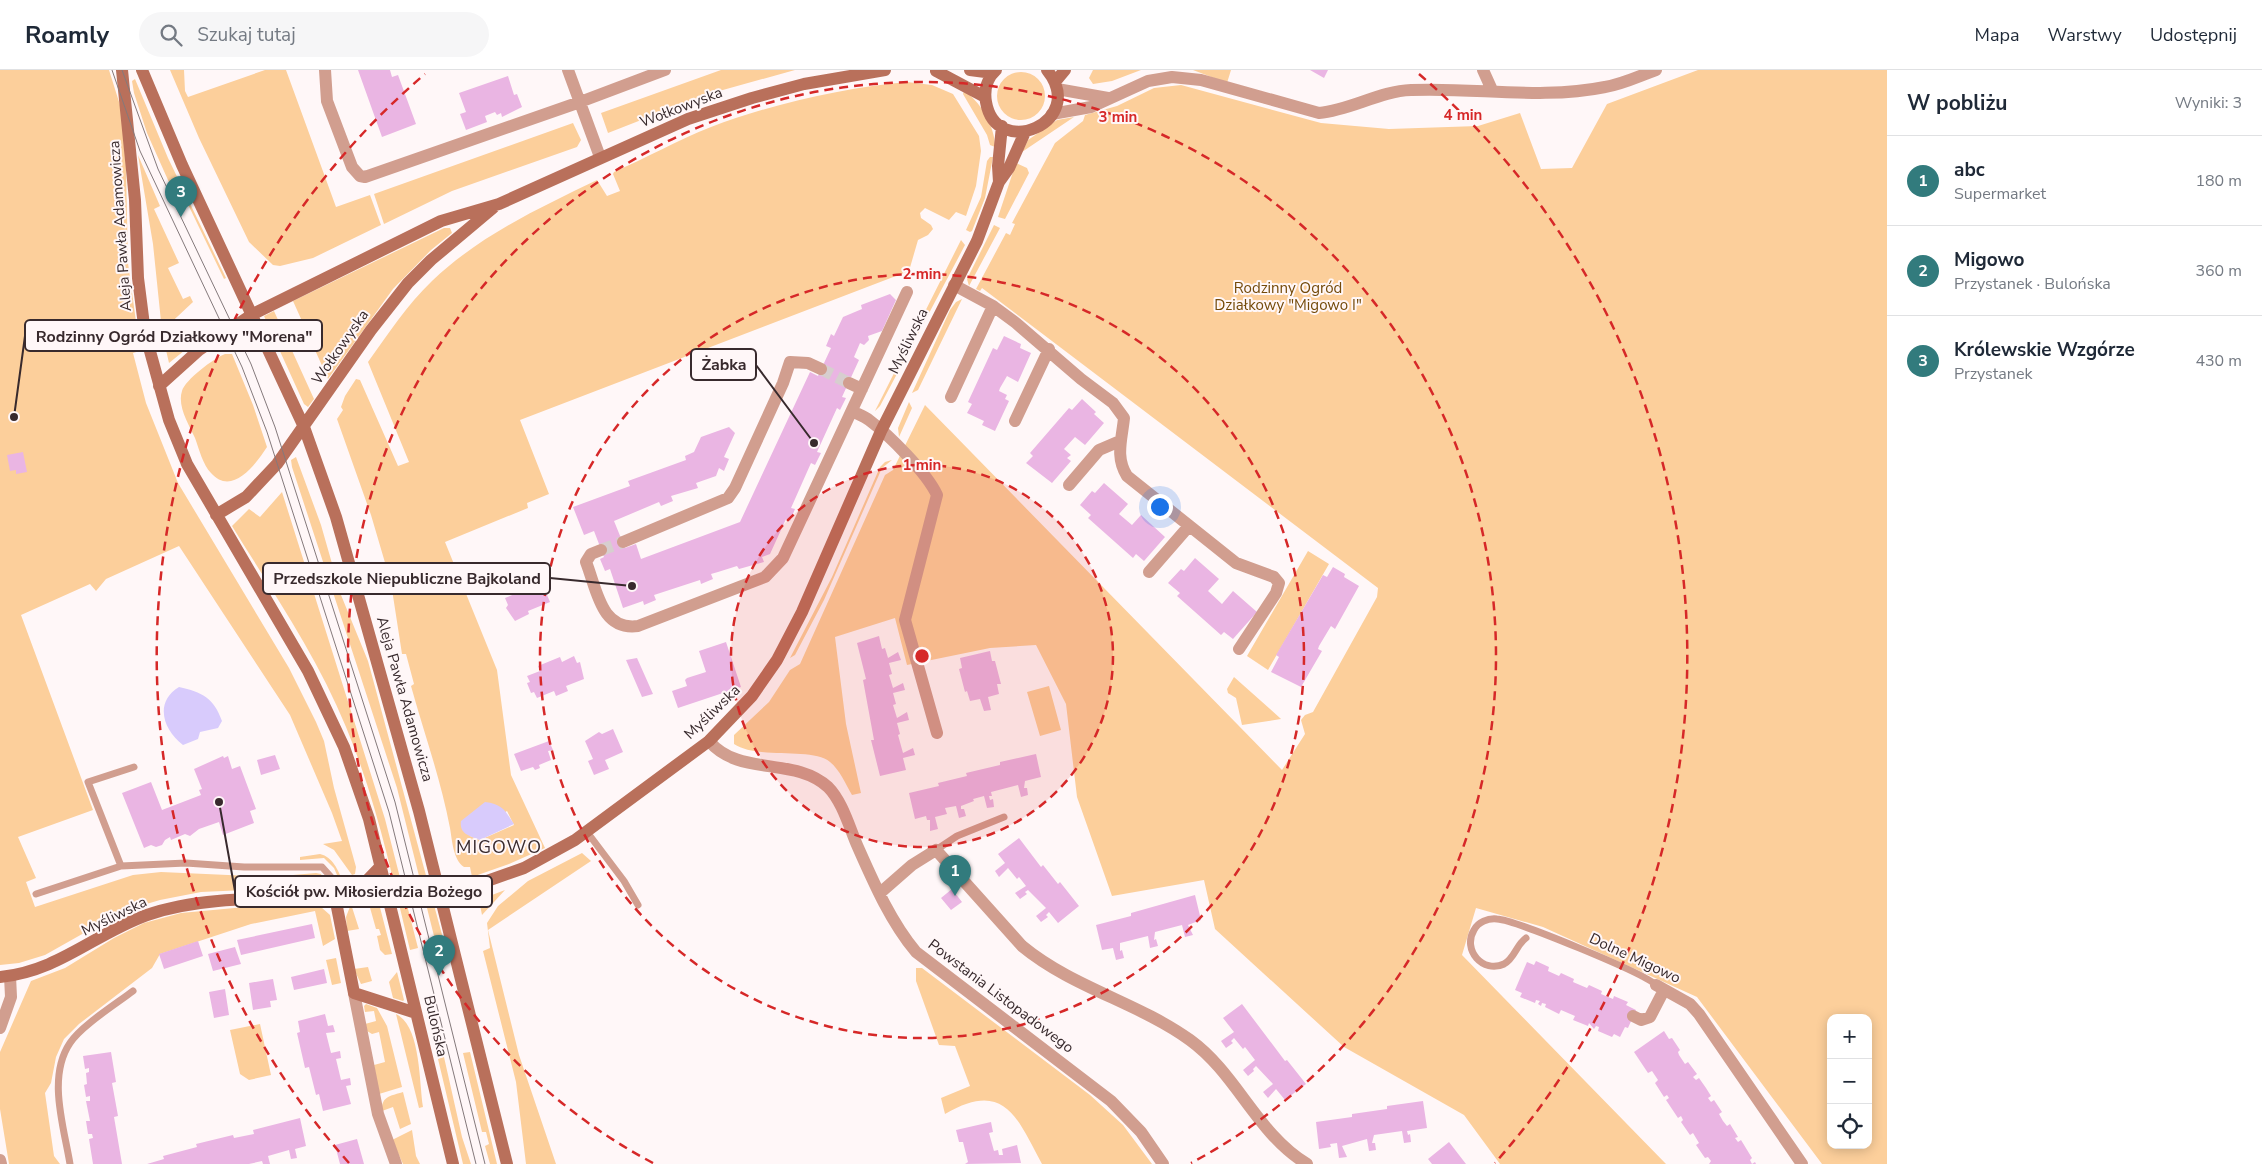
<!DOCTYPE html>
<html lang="pl">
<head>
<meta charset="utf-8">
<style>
	:root { --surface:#fff; --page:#f6f6f7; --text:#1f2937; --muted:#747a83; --line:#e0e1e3; --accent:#327b7d }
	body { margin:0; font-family:"Nunito Sans",sans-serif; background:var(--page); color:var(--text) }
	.controls { position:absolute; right:15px; bottom:15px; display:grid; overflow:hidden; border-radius:10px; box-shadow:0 2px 12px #0003 }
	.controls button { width:45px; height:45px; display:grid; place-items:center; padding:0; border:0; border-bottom:1px solid var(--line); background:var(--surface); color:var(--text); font:25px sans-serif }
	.you { position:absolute; left:1159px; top:436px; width:18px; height:18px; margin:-12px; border:4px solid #fff; border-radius:50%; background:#1a73e8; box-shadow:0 0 0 8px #1a73e833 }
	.badge { display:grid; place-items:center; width:32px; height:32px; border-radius:50%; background:var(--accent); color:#fff; font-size:16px; font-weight:700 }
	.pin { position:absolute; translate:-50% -41px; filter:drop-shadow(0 1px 2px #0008) }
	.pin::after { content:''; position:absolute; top:26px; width:18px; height:15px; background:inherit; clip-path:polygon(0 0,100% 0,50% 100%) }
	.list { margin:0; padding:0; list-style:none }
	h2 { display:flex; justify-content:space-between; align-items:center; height:65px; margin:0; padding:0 20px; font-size:21px }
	h2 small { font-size:16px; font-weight:400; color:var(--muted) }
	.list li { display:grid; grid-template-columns:32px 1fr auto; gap:15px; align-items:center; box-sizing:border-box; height:90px; padding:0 20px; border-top:1px solid var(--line) }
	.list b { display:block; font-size:19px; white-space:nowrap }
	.list p { margin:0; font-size:16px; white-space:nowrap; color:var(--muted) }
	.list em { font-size:16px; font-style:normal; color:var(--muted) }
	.icon { flex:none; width:28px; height:28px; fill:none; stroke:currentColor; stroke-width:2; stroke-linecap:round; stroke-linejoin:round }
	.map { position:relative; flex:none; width:1887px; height:1094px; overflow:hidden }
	header { display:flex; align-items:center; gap:30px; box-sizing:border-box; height:70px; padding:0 25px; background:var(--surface); border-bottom:1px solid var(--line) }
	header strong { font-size:24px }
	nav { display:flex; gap:28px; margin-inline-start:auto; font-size:18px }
	.search { width:350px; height:45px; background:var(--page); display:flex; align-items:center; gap:12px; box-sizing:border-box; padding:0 18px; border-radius:28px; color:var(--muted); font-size:19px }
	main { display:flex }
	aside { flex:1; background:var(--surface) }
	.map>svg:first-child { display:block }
	.green { fill:#fccf9b; fill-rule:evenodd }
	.water { fill:#d8cbfc }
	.building { fill:#eab5e3 }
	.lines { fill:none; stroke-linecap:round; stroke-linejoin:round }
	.street-tunnel { stroke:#d7cecf; stroke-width:12; stroke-dasharray:12 6; stroke-linecap:butt }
	.lane { stroke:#d19e8f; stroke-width:7 }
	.street { stroke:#d19e8f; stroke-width:12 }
	.secondary { stroke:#b9705b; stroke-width:12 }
	.tram { stroke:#84797b; stroke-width:1 }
	.ring { fill:none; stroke:#d62828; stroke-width:2.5; stroke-dasharray:9 6 }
	.labels { text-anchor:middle; stroke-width:4; stroke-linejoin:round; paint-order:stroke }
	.street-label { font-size:15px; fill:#382a2d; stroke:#fff7f8 }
	.park-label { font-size:15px; fill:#744a09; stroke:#fff7f8 }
	.quarter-label { font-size:18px; letter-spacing:1px; fill:#382a2d; stroke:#fff7f8 }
	.centre { fill:#d62828; stroke:#fff7f8; stroke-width:2.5 }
	.ring-label { font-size:15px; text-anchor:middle; font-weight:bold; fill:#d62828; stroke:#fff7f8; stroke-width:4; stroke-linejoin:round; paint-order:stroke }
	.leader { fill:none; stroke:#382a2d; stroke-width:2 }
	.callout-dot { fill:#382a2d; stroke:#fff7f8; stroke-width:2 }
	.callout { fill:#fff7f8; stroke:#382a2d; stroke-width:2 }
	.callout-label { font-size:16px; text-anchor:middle; font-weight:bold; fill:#382a2d }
</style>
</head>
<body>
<header>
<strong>Roamly</strong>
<div class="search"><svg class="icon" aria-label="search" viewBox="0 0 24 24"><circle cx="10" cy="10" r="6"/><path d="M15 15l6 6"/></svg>Szukaj tutaj</div>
<nav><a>Mapa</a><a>Warstwy</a><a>Udostępnij</a></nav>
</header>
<main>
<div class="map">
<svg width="1887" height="1094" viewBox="0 0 1887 1094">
	<rect width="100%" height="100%" fill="#fff7f8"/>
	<path class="green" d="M0,0H109L125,51L128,193L140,281L133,283L146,333L178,413L289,598L316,652L324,671L334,718L356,797L355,804L352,805L334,780L323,774L342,771L332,743L290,645L179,476L106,509L96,521L90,514L21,545L93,740L18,767L36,808L26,812L35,837L133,805L161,802L270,807L316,803L321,804L325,812L268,819L201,822L160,830L133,838L107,850L45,885L19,893L0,895Z
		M170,0H184L185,21L188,27L265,0H286L336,137L370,125L381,155L313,188L280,196L273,195L249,172L199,68Z
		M721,0H795L705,25L608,63L601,43Z
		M1093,0H1141L1112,11L1093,14L1089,8Z
		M1193,0H1231L1227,13Z
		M1698,0H1887V1094H1822L1697,927L1543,857L1476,838L1462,885L1666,1094H1500L1464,1045L1344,977L1215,859L1204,810L1112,826L1077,727L1066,634L1036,575L990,578L907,595L895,548L835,567L846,654L861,723L852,725C846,715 840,700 830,692C812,677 758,690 734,674V665L769,632L790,600L800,594L885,405L893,400L925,335L1282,700L1305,664L1301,650L1305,645L1313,642L1377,527L1378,518L982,218L980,221L976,219L1006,163L1010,165L1015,154L1012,153L1055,73L1083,51L1085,45L1117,36L1154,18L1181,15L1321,53L1389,59L1478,56L1520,43L1541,99L1572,98L1607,34ZM1831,948H1868V1075H1831Z
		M997 26a24 24 0 1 1 48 0a24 24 0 1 1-48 0Z
		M135,9L168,88L226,208L224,209L183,124L176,128L147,63L134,23L132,11Z
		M907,12L932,15L953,24L979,66L981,81L976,116L966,146L956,142L949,150L925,138L920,143L921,148L931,155L933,159L928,165L918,170L909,201L520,350L549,424L527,433L528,438L445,472L497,600L511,705L545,778L509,794L472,807L470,797H464C453,790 452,769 450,758C441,710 424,663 411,616L414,614L406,584H402L391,513L371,445L337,349L343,340L341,337L345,326L356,309L360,310L398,396L409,392L368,292C388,264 407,235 432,211C479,166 539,138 597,110L607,126L620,121L613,104L614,102C646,88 678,70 711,57C768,35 846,17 907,12ZM507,741L514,755L480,770L470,766Z
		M964,21C980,30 996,59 995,77L990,75L987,65L963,24Z
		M1074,47L1022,82L1028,70L1057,50Z
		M573,53L581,70L577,77L452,121L384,154L374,124Z
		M138,85L160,136L154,139L179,193L168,198L183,229L190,226L193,232L162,261L153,174Z
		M990,87H993L985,128L972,161L970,162L966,160L981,127L987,91Z
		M1016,93L1027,98L1029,103L1005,149L998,147Z
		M994,155L1000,158L969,216L967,209Z
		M444,158H450L452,163L431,180L393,219L328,309L293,231Z
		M961,170L965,175L880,336L875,341Z
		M962,229L918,320L912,323L950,240L956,232Z
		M274,241L314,329L308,337L304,334L264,246Z
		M182,265L190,276L169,293L166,280Z
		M225,284H232L253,335L267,377C256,394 232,427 211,403C203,395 199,379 195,368C189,355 177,336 182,321C185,310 214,288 225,284Z
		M909,332L912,338L899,367L898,358Z
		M296,387L321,455L341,525L368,591L444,872L436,874L397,718L292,397L291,390Z
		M892,390L882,398L824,530L795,585L790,588L832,507L880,397L885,392Z
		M282,422L385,749L418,878L410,880C392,805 376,729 346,657C317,586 272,521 232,456L249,439L260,447Z
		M1308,481L1329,494L1268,600L1247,586Z
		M1234,607L1280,648L1281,649L1242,655L1236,628L1228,623L1227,619Z
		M1049,616L1061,660L1040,666L1027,622Z
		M582,783L591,791L488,860L519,985L556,1094H526L516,1012L483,881L490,878L487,853L498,836L528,811Z
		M320,784C333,787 338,800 343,812H340L334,798L324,788L300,790V787Z
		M375,818L392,884L385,885L380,880L377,866L381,865L379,859H376L367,827Z
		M505,820L482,845L479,830Z
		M351,834L359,859L347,861L346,847Z
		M257,836L321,837L330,845L335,869L323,876L315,841L251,854L160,884L152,898L79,954L64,969L56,987L51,1013L45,1023L54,1086L60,1094H9L0,1039V982L31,911L65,898L114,868L144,853L181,843Z
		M336,888L341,913L332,915L326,890Z
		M368,897L372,911L361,914L354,899Z
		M916,898H922L1090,1025L1123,1055L1152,1094H1042C1017,1048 1005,1009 945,1044L941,1028L970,1016L955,976L939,975L916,911Z
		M397,902L404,930L403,931L393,928L389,912Z
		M366,934L377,938L387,956L402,1017L379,1024L374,995L385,992L379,962L372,964L367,961L365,954L376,951L374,941L365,942L364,936Z
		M396,944C421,956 419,1012 423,1037L419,1038Z
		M260,954L271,1005L249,1010L240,1004L230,960Z
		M470,982L497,1094H490L485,1076L489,1074L486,1062H482L463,983Z
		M444,987L462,1067L471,1094H463L438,989Z
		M403,1022L411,1054L400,1059L393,1037L382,1041C381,1026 391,1026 403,1022Z
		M412,1060L416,1086L420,1094H403L392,1070Z"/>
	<path class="water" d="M179,617C202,622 214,628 222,651L218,658L200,662L198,669L183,675C163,660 154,632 179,617Z
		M485,732C503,734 505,741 514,754L480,770C470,766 459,764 461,751Z"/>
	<path class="building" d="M358,0H390L392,7L398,5L416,54L382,67Z
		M1310,0H1328L1324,8Z
		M508,6L514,25L517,24L522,37L502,47L501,43L497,45L495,42L485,46L487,52L466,60L460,44L466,42L459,23Z
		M890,224L896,230L882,261L868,266L869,270L864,275L860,273L854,287L859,290L842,327L846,328L840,340L837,338L817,382L821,383L815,395L811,393L791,438L795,439L790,451L786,449L770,484L762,487L764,492L739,499L737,496L718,502L711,504L713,509L701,514L700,510L654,525L656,530L644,535L643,531L623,538L610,499L605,501L600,489L604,487L594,461L584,465L573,437L630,416L628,411L686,390L685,386L694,382L701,367L729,357L735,363L724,387L729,389L724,401L719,398L716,406L696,413L698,418L671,426L673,431L661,436L659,432L614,451L625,478L636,474L641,489L740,452L810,302L818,306L831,278L826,276L831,264L834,266L843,247L862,239L861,235Z
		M1004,266L1021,274L1020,278L1031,283L1018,312L1007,306L1000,318L999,321L1007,325L1005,329L1009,331L995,361L982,355L984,351L967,343L972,334L968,332L993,278L997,280Z
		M1082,329L1096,342L1094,344L1104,353L1085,375L1075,367L1064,379L1071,385L1067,388L1071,391L1052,413L1026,393L1033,386L1030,383L1069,338L1072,340Z
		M23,382L27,402L16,404V400L10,401L7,385Z
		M1104,413L1128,434L1119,444L1132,455L1141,445L1165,467L1144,491L1136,484L1133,488L1088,448L1091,445L1080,435L1092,421L1095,423Z
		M1195,488L1219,509L1208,521L1222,534L1233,521L1257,542L1233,569L1224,562L1221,565L1177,526L1180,523L1168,513L1181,499L1184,501Z
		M1333,497L1345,504L1344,507L1359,516L1335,559L1331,556L1319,576L1318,579L1322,581L1301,617L1271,602L1279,587L1276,585L1323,505L1327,507Z
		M542,513L550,532L528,541L529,544L515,551L506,538L508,535L505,528Z
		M879,566L882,579L885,578L888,588L898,582L901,590L889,593L892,604L889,605L893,618L903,613L905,620L893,623L896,634L893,635L897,648L907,642L909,650L897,653L900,664L898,665L903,683L913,678L915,685L903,688L906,700L880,706L871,670H874L863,610L866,609L857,573Z
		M726,572L741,617L678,638L672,621L687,616L685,610L687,608L706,602L699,581Z
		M990,581L992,591H995L1001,614H997L999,624L988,627L991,640L984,641L980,629L970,631L967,621L965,622L959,599L962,598L960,588Z
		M574,586L577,593L580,592L584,609L566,616L568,621L556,626L554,621L537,628L534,622L531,623L527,613L530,612L527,606L540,601L538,596L560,587L562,592Z
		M637,588L653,624L642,627L626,590Z
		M613,659L623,682L605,690L609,699L594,705L588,691L593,689L585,671L599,662L602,664Z
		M549,671L553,680L548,681L551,690L539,695L540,698L535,700L533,697L521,701L514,684Z
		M1036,684L1041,707L1025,711L1024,718H1027L1028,725L1021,727L1018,715L991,722L992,726H989L990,730L993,729L994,737L987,738L984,726L973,729L974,731L961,736V739H964L966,746L959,748L956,736L945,738L947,744L935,747L938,759L930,761V750H927L926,746L915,749L909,723L939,716L938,713L967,706L966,703L1000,695V692Z
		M275,685L280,699L261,705L257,690Z
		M223,686L224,688L228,686L232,699L240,696L256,739L250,741L254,753L223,765L219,752L199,759L190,766L185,764L171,770L170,767L165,770L162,775L156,777L151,775L144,778L122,723L151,712L162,740L201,725L199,720L202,719L194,699Z
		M1019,768L1041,797L1043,795L1058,814L1060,812L1079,836L1058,853L1049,842L1046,845L1048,847L1041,852L1036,846L1046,838L1028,820L1025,822L1027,824L1020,829L1015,823L1026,816L1019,807L1017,809L1008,798L999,807L995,801L1005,793L998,784Z
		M952,819L962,832L951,840L941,828Z
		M1195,825L1201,850L1188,855L1193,865L1185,867L1182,855L1155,862L1154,870L1156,869L1158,876L1150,878L1148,866L1120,873V881L1122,880L1124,888L1116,890L1113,878L1102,880L1096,855L1131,846V843Z
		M312,854L315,868L241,885L237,870Z
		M198,871L203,886L164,899L159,884Z
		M235,877L241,894L213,901L208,884Z
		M1536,891L1549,897L1548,901L1559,906L1561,903L1574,909L1573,912L1587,918L1589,915L1602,921L1601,924L1613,929L1614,926L1628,932L1626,935L1636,940L1628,958L1625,957L1620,967L1614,964L1612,967L1598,961L1599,957L1596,956L1594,959L1589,953L1588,956L1573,950L1575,946L1561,940L1559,944L1545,937L1546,934L1542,933L1541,936L1538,934L1540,931L1536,930L1535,933L1520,927L1522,923L1515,920L1527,892L1534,895Z
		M324,899L327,913L294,920L291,907Z
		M273,909L277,930L270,931L271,937L253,940L249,913Z
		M225,919L229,945L214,948L209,922Z
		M1242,934L1285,991L1287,990L1306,1014L1285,1030L1276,1019L1268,1028L1263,1022L1273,1014L1256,996L1253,999L1254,1001L1248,1006L1243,1000L1255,990L1245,977L1243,979L1234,968L1231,971L1233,973L1226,978L1221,971L1234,962L1223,948Z
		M325,944L328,956L333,955L335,962L326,963L331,983L340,981L341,988L336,989L341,1010L350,1008L351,1015L346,1016L351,1034L323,1041L319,1024L316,1025L309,997L305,998L297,963L300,962L298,951Z
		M1664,961L1669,969L1672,968L1680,980L1678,982L1679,985L1685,994L1688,992L1697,1004L1693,1007L1696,1010L1699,1008L1706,1018L1711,1026L1708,1028L1711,1032L1714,1030L1722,1042L1719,1044L1723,1051L1727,1056L1730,1054L1738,1067L1735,1068L1738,1072L1741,1070L1752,1088L1750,1090L1752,1094L1755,1092L1756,1094H1709L1711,1091L1708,1087L1705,1088L1696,1075L1699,1073L1693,1063L1690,1065L1681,1052L1683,1050L1681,1046L1678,1048L1666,1030L1669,1028L1667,1025L1664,1027L1655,1013L1658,1010L1652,1001L1648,1003L1634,982Z
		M111,982L116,1012L112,1013L118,1046L114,1047L122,1094H93L89,1069L93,1068L92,1064H88L86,1051H90L86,1031H90V1026L86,1027L84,1015L87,1014L86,1003L89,1002V998L85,999L83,986Z
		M1423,1031L1427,1058L1407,1061L1408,1065L1410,1064L1411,1072L1404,1073L1402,1061L1374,1065L1372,1073H1375L1376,1080L1369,1081L1367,1069L1342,1076L1347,1087L1339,1088L1337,1073L1330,1074L1331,1077L1319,1079L1316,1052L1352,1047V1044L1387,1039V1036Z
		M300,1048L306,1076L295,1079L297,1088L291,1089L289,1080L268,1086L270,1094H263L262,1091L249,1094H147L164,1089L163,1086L197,1077L196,1074L233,1065L234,1068L254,1064L253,1060Z
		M991,1052L993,1062L989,1063L994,1081L998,1080L999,1085H1003L1002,1079L1017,1075L1021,1093L965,1094L968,1092L963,1072H959L956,1060Z
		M357,1069L364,1094H340L335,1075Z
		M1449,1072L1466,1094H1432L1428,1089Z"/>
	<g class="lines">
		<path class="street-tunnel" d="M821,299L849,313
			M601,480L623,472"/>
		<path class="lane" d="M587,762L624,811L638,835
			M936,780L957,766L1004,747
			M121,796L88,712L134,697
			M36,824L121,796L186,793L244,797H322L331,807L335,827
			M1526,868C1516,875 1515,888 1504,894C1483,904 1462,880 1474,860C1478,852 1488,848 1497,849C1515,850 1644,903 1656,915
			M70,1094C64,1057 47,1007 70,973C81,956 116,934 133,921"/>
		<path class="street" d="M325,0L327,31L352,97L360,106L365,107L580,32L665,0
			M568,0L600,87
			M1483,0L1492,20
			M1057,19L1108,28
			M1052,44L1091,37L1148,11L1172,7L1201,10L1319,43C1351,40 1380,21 1411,20C1475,17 1542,30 1605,17C1623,14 1639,6 1656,0
			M954,215L993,236L1016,253L1081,309L1113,333L1124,348C1122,369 1115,387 1127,406L1236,493L1274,507L1279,513L1276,523L1239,579
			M849,313L862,319
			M951,327L993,236
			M852,341C857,344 864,346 869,350C889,365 927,403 937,425L905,550L937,663
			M1015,351L1049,279
			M1069,415L1099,380L1120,371
			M623,472L728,428L735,418L783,313L790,292L808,293L821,299
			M601,480L591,484L586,492C597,520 601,561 638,556L765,507L783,488L907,222
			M1149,502L1189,456
			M709,671C739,707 794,686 828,717C842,731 849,756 857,775C873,811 890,851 916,882L1111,1031L1141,1062L1163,1094
			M880,823L912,795L936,780L1022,876C1073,918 1137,932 1190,970C1237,1004 1257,1064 1307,1094
			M1656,915L1690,934L1699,944L1802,1094
			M354,923L378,1044L396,1094
			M1633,946L1641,950L1650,947L1664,920
			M0,958L11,927L10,906
			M0,1090L1,1094"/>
		<path class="secondary" d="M122,0L135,130L138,208L145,263L169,350L187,394L308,601L344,677L369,749L453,1094
			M142,0L182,95L304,357L336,447L419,741L507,1094
			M970,0L993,3
			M996,0C987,8 984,20 986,32C996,91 1089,52 1047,0
			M936,1L985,27
			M1055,12L1065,0
			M999,112L998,96L1002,56
			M159,316L199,280L253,244L441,151L499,134L688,49L752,28L804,14L885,0
			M216,445L246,427L277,394L371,260L408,213L431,190L493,138
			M335,827L354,923L416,943
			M442,827L524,798L575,770L709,671L752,626L777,590L802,542L881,361L977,171L999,112L1009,98L1025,62
			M0,907C59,901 94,864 147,845C207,824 284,830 347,826L355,823L381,796"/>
		<path class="tram" d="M112,0L140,81L242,297L267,362L389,742L476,1094
			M122,0L158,99L251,294L275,357L395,732L485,1094"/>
	</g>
	<circle cx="922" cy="586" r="191" fill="#d62828" fill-opacity=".12"/>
	<g class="ring">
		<circle cx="922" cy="586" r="191"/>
		<circle cx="922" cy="586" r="382"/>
		<path d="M653 1093A574 574 0 1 1 1191 1093"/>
		<path d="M349 1093A765 765 0 0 1 425 4M1419 4A765 765 0 0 1 1495 1093"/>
	</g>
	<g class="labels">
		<g class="street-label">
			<text transform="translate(681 37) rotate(-21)" y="5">Wołkowyska</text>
			<text transform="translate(120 156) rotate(-94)" y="5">Aleja Pawła Adamowicza</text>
			<text transform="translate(908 271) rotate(-64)" y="5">Myśliwska</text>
			<text transform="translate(340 277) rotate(-55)" y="5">Wołkowyska</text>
			<text transform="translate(405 629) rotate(74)" y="5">Aleja Pawła Adamowicza</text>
			<text transform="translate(712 642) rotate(-44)" y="5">Myśliwska</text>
			<text transform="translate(114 846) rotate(-26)" y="5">Myśliwska</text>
			<text transform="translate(1635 888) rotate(25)" y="5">Dolne Migowo</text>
			<text transform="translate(1001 926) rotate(37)" y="5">Powstania Listopadowego</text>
			<text transform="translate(436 956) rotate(77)" y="5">Bulońska</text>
		</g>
		<g class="park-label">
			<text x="1288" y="223">Rodzinny Ogród<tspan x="1288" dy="17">Działkowy "Migowo I"</tspan></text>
		</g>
		<g class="quarter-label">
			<text x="499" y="783">MIGOWO</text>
		</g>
	</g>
	<circle cx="922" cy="586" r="8" class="centre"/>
	<g class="ring-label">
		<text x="1463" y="50">4 min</text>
		<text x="1118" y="52">3 min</text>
		<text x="922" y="209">2 min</text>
		<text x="922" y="400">1 min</text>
	</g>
	<path class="leader" d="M14 347L25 266M814 373L756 295M632 516L550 508M219 732L235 821"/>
	<g class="callout-dot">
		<circle cx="14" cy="347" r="5"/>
		<circle cx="814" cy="373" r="5"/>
		<circle cx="632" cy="516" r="5"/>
		<circle cx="219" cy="732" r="5"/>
	</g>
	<g class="callout">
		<rect x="25" y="250" width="297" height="31" rx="5"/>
		<rect x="691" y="279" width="65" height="31" rx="5"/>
		<rect x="263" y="493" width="287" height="31" rx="5"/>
		<rect x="235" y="806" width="257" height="31" rx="5"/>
	</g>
	<g class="callout-label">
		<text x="174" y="272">Rodzinny Ogród Działkowy "Morena"</text>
		<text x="724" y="300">Żabka</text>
		<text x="407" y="514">Przedszkole Niepubliczne Bajkoland</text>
		<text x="364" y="827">Kościół pw. Miłosierdzia Bożego</text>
	</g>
</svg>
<div class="controls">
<button>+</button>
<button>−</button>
<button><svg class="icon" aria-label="locate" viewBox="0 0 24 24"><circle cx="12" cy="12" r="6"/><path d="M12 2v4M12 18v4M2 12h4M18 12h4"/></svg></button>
</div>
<div class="you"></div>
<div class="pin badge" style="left:955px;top:826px">1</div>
<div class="pin badge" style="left:439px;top:906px">2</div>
<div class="pin badge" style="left:181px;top:147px">3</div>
</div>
<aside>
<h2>W pobliżu<small>Wyniki: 3</small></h2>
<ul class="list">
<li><span class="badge">1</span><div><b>abc</b><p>Supermarket</p></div><em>180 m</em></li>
<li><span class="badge">2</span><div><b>Migowo</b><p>Przystanek · Bulońska</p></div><em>360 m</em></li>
<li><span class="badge">3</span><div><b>Królewskie Wzgórze</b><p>Przystanek</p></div><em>430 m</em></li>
</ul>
</aside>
</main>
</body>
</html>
